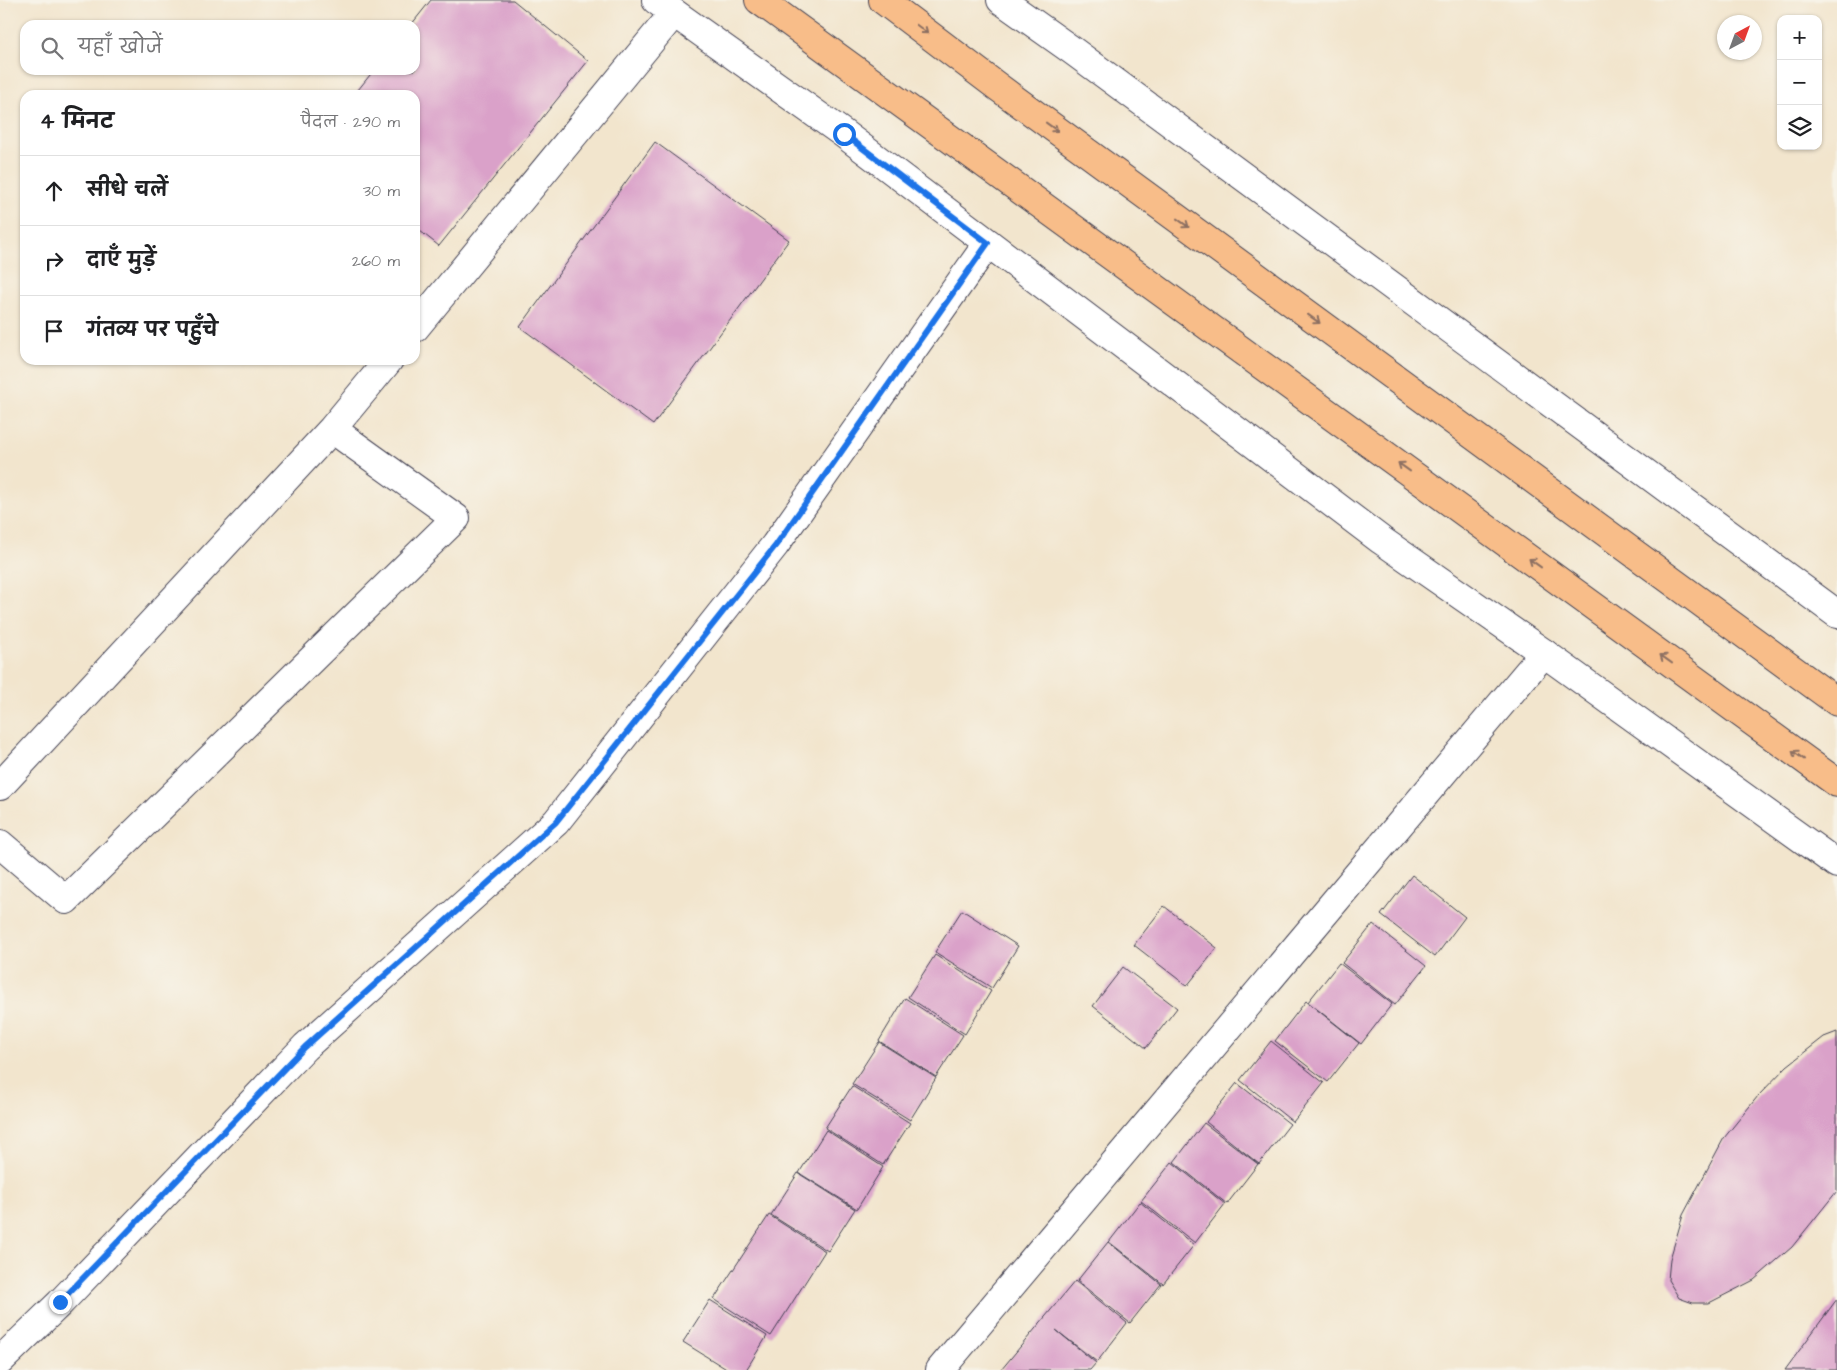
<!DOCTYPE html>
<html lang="hi">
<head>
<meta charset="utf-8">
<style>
	:root { --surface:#fff; --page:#f2f2f2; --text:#202124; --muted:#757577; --line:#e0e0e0 }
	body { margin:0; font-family:"Architects Daughter","Playpen Sans Deva",sans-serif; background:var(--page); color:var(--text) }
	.controls { position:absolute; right:15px; top:15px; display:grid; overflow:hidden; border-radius:10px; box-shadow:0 1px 4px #0004 }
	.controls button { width:45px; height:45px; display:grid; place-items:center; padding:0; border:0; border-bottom:1px solid var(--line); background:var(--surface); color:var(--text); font:25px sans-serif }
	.compass { position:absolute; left:1717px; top:15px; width:45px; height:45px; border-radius:50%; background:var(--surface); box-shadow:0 1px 4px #0004; rotate:41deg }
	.stop { position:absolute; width:15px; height:15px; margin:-11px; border:4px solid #1a73e8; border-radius:50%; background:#fff }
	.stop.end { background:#1a73e8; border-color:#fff; box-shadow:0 1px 5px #0008 }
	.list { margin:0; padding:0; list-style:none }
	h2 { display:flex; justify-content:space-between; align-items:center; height:65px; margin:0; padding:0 20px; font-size:21px }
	h2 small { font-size:16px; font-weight:400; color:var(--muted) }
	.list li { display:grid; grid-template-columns:32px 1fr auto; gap:15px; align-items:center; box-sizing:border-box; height:70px; padding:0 20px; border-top:1px solid var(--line) }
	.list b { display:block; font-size:19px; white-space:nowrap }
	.list em { font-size:16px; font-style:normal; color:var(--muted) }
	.icon { flex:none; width:28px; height:28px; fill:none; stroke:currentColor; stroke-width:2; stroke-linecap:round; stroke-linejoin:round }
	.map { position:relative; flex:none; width:1837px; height:1370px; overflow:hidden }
	.search { position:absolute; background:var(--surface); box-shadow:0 1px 4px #0004; left:20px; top:20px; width:400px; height:55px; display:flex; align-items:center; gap:12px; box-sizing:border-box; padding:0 18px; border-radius:15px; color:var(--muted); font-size:19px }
	.panel { position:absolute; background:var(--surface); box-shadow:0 1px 4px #0004; left:20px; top:90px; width:400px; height:275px; border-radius:15px }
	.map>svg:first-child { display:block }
	.building { fill:#daa1c9 }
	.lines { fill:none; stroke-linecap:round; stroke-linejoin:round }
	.minor-casing { stroke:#413f51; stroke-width:30 }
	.tertiary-casing { stroke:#413f51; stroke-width:30 }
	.trunk-casing { stroke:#413f51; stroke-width:30 }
	.minor { stroke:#fff; stroke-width:28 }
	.tertiary { stroke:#fff; stroke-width:28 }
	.trunk { stroke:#f8bd89; stroke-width:28 }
	.oneway { stroke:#8d7062 }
	.route { stroke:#1a73e8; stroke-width:6 }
</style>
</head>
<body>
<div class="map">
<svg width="1837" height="1370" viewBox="0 0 1837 1370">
	<rect width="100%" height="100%" fill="#f7f3e8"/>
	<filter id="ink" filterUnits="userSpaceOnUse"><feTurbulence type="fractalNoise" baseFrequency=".02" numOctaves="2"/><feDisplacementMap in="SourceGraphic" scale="10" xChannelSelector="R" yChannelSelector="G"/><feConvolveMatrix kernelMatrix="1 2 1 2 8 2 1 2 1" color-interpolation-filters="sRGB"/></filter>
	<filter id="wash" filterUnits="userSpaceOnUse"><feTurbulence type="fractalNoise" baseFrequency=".0096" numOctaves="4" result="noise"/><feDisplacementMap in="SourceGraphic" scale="20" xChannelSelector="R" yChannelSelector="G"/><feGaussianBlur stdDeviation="1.12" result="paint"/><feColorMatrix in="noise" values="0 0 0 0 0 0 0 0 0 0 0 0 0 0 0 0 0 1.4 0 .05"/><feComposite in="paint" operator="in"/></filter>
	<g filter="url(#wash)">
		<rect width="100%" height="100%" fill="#f2e5cd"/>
		<g id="blocks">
			<path class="building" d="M431,0H513L588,61L439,246L415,227V95H354L374,70H415V25H411Z
				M655,142L789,240L653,425L520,327Z
				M1412,875L1465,917L1435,957L1381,915Z
				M1164,906L1217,948L1187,986L1134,945Z
				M962,910L1018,946L992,988L935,952Z
				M1373,924L1426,966L1395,1005L1342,963Z
				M935,955L991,991L965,1034L908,997Z
				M1339,963L1392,1004L1361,1044L1308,1002Z
				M1123,967L1177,1008L1146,1048L1093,1006Z
				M905,998L963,1035L936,1077L879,1041Z
				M1306,1001L1359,1043L1328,1082L1275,1041Z
				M1837,1032V1191L1792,1247L1754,1280L1709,1303H1693L1679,1298L1668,1280L1670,1259L1683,1215L1724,1138L1758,1096L1787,1066L1824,1037Z
				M1271,1041L1324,1083L1293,1122L1240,1080Z
				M879,1042L936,1078L910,1120L852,1084Z
				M1237,1083L1290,1124L1259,1164L1206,1122Z
				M852,1086L910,1123L883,1165L825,1128Z
				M1204,1123L1258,1164L1227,1204L1174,1162Z
				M826,1130L883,1167L857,1209L799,1173Z
				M1172,1162L1225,1204L1195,1243L1141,1201Z
				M798,1173L855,1209L828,1251L771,1215Z
				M1140,1202L1194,1245L1163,1284L1109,1242Z
				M769,1215L825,1251L771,1336L714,1299Z
				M1108,1242L1161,1284L1130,1323L1077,1281Z
				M1075,1281L1127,1323L1097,1362L1056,1330L1096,1363L1090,1370H1001Z
				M1837,1299V1370H1785Z
				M710,1300L767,1336L746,1370H728L683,1342Z"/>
		</g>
	</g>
	<g filter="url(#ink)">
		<use href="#blocks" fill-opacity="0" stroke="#413f51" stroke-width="1"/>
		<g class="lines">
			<g class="minor-casing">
				<path id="minor" d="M415,328L674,13
					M0,786L332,429L389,360
					M0,844L66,900L456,518L332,429
					M0,1361L60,1303L305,1047L556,822L775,545L988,243
					M940,1370L1544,653"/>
			</g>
			<g class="tertiary-casing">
				<path id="tertiary" d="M656,0L844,134L1381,540L1544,653L1837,864
					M1001,0L1073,51L1837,614"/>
			</g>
			<g class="trunk-casing">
				<path id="trunk" d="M759,0L1837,783
					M883,0L998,87L1837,702"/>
			</g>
			<use href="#minor" class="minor"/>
			<use href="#tertiary" class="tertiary"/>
			<use href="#trunk" class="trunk"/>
		</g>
		<defs><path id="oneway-shaft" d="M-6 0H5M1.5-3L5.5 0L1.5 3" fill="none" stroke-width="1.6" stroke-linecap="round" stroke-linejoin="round" transform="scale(1.25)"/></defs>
		<g class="oneway">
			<use href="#oneway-shaft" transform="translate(922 29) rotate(37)"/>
			<use href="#oneway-shaft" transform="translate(1052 127) rotate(36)"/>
			<use href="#oneway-shaft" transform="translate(1183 223) rotate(36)"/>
			<use href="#oneway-shaft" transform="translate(1314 319) rotate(36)"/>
			<use href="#oneway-shaft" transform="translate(1404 467) rotate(-144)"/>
			<use href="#oneway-shaft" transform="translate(1535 563) rotate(-144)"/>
			<use href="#oneway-shaft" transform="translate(1666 659) rotate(-144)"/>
			<use href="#oneway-shaft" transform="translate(1798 755) rotate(-144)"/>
		</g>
	</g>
	<g class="lines" filter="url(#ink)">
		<path class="route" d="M60,1302L305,1047L556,822L776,545L988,243L844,134"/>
	</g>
</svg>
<div class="controls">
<button>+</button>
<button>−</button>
<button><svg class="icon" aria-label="layers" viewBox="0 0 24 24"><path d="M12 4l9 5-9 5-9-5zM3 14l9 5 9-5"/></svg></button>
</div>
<svg class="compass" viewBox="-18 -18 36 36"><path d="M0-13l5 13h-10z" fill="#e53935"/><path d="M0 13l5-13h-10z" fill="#757577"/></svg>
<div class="stop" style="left:844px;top:134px"></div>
<div class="stop end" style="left:60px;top:1302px"></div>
<div class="search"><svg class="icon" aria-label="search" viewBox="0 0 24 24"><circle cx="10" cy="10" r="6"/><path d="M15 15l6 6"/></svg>यहाँ खोजें</div>
<section class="panel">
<h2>4 मिनट<small>पैदल · 290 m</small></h2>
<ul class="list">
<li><svg class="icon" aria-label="ahead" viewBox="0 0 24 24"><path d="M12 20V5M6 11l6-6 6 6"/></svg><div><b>सीधे चलें</b></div><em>30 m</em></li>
<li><svg class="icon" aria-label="right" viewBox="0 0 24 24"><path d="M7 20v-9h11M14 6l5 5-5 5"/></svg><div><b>दाएँ मुड़ें</b></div><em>260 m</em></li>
<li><svg class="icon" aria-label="arrive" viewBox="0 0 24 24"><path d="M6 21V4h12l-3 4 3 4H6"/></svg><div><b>गंतव्य पर पहुँचे</b></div></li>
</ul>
</section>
</div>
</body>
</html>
